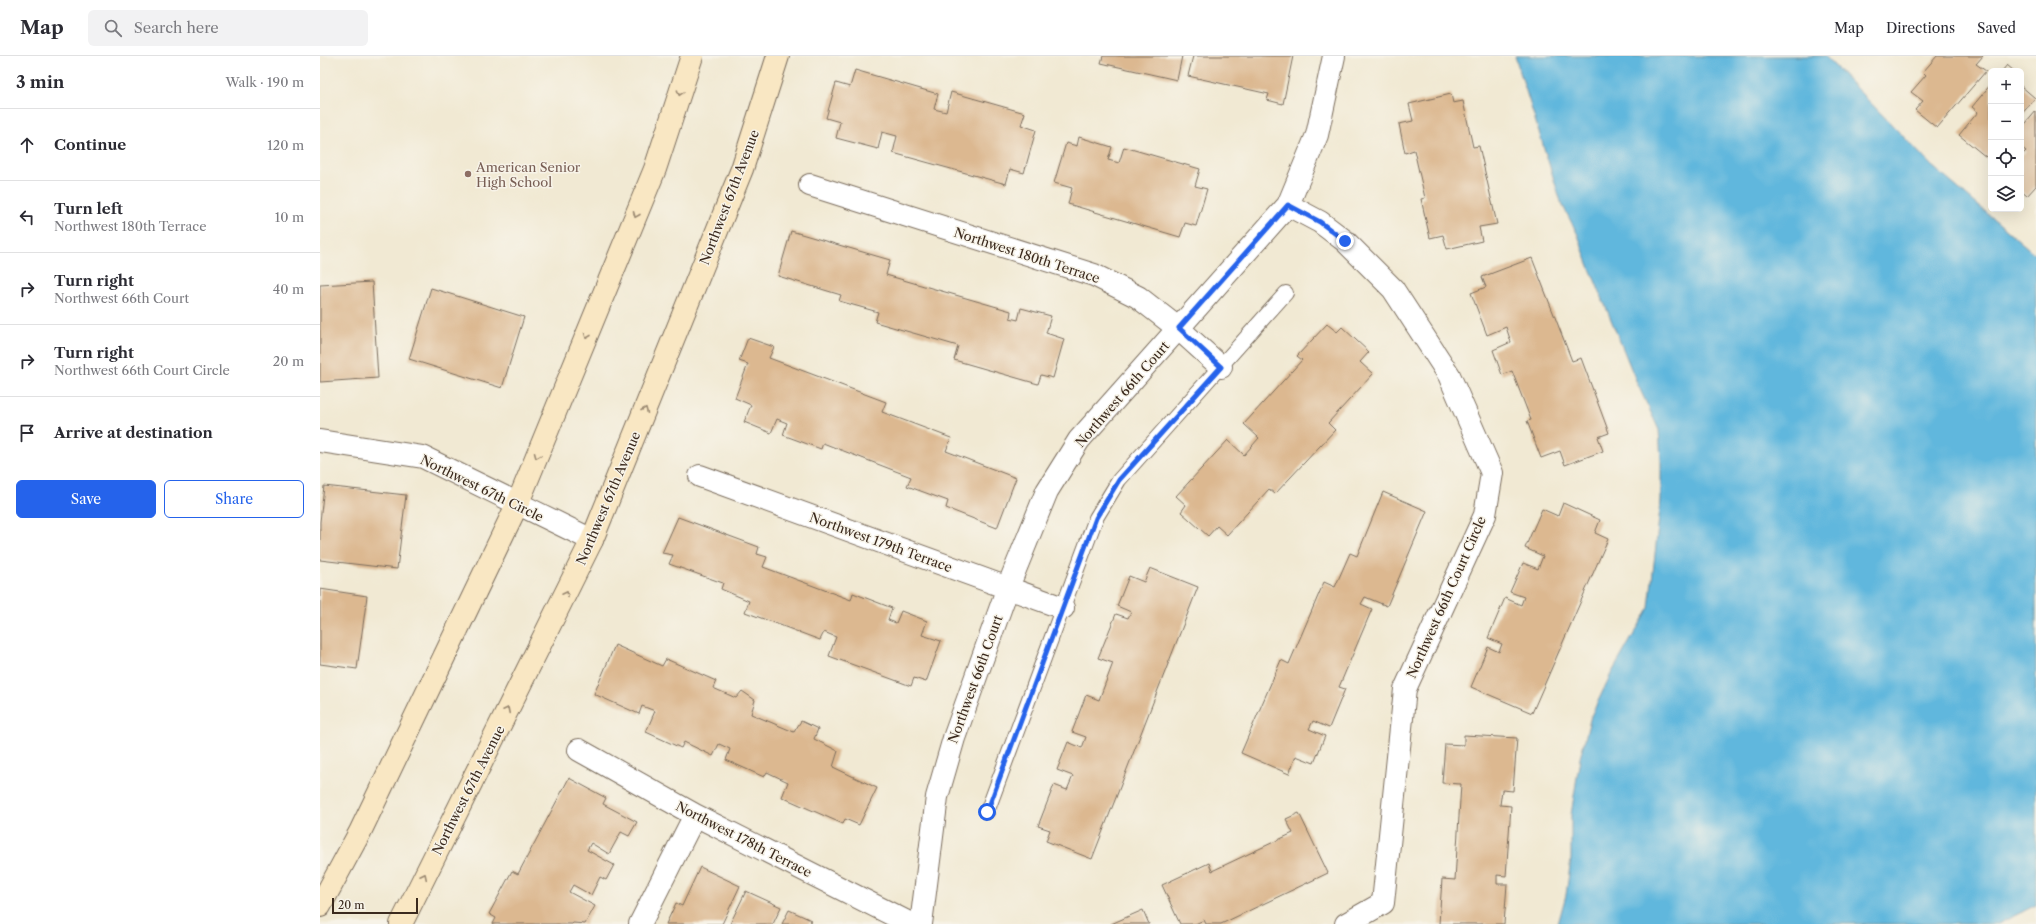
<!DOCTYPE html>
<html lang="en">
<head>
<meta charset="utf-8">
<style>
	:root { --surface:#fff; --page:#f2f2f3; --text:#2b2b33; --muted:#7c7c81; --line:#e1e1e2; --accent:#2563eb }
	body { margin:0; font-family:"Libre Caslon Text",serif; background:var(--page); color:var(--text) }
	.controls { position:absolute; right:12px; top:12px; display:grid; overflow:hidden; border-radius:6px; box-shadow:0 4px 16px #0002 }
	.controls button { width:36px; height:36px; display:grid; place-items:center; padding:0; border:0; border-bottom:1px solid var(--line); background:var(--surface); color:var(--text); font:20px sans-serif }
	.scale { position:absolute; left:12px; bottom:10px; width:86px; box-sizing:border-box; padding-left:4px; border:2px solid #3b2a1e; border-top:0; font-size:11px; line-height:14px; white-space:nowrap; color:#3b2a1e; -webkit-text-stroke:3px #f7f3e8; paint-order:stroke }
	.stop { position:absolute; width:12px; height:12px; margin:-9px; border:3px solid #2563eb; border-radius:50%; background:#fff }
	.stop.end { background:#2563eb; border-color:#fff; box-shadow:0 1px 4px #0008 }
	.list { margin:0; padding:0; list-style:none }
	h2 { display:flex; justify-content:space-between; align-items:center; height:52px; margin:0; padding:0 16px; font-size:17px }
	h2 small { font-size:13px; font-weight:400; color:var(--muted) }
	.list li { display:grid; grid-template-columns:26px 1fr auto; gap:12px; align-items:center; box-sizing:border-box; height:72px; padding:0 16px; border-top:1px solid var(--line) }
	.list b { display:block; font-size:15px; white-space:nowrap }
	.list p { margin:0; font-size:13px; white-space:nowrap; color:var(--muted) }
	.list em { font-size:13px; font-style:normal; color:var(--muted) }
	.actions { display:flex; gap:8px; padding:12px 16px }
	.actions a { flex:1; padding:9px 0; border:1px solid var(--accent); border-radius:6px; text-align:center; font-size:14px; color:var(--accent) }
	.actions .main { background:var(--accent); color:#fff }
	.icon { flex:none; width:22px; height:22px; fill:none; stroke:currentColor; stroke-width:2; stroke-linecap:round; stroke-linejoin:round }
	.map { position:relative; flex:none; width:1716px; height:868px; overflow:hidden }
	header { display:flex; align-items:center; gap:24px; box-sizing:border-box; height:56px; padding:0 20px; background:var(--surface); border-bottom:1px solid var(--line) }
	header strong { font-size:19px }
	nav { display:flex; gap:22px; margin-inline-start:auto; font-size:14px }
	.search { width:280px; height:36px; background:var(--page); display:flex; align-items:center; gap:10px; box-sizing:border-box; padding:0 14px; border-radius:6px; color:var(--muted); font-size:15px }
	main { display:flex }
	aside { flex:1; background:var(--surface) }
	.map>svg:first-child { display:block }
	.water { fill:#60b7dd; stroke:#4e707e }
	.building { fill:#dcb890 }
	.lines { fill:none; stroke-linecap:round; stroke-linejoin:round }
	.service-casing { stroke:#7b6d5d; stroke-width:16 }
	.minor-casing { stroke:#7b6d5d; stroke-width:24 }
	.secondary-casing { stroke:#7b6d5d; stroke-width:24 }
	.service { stroke:#fff; stroke-width:14 }
	.minor { stroke:#fff; stroke-width:22 }
	.secondary { stroke:#f9e7c3; stroke-width:22 }
	.oneway { stroke:#9a8870 }
	.route { stroke:#2563eb; stroke-width:5 }
	.education-dot { fill:#8d6e63; stroke:#f7f3e8; stroke-width:1.5 }
	.labels { text-anchor:middle; stroke-width:3; stroke-linejoin:round; paint-order:stroke }
	.education-label { font-size:13px; fill:#785e54; stroke:#f7f3e8; text-anchor:start }
	.street-label { font-size:13px; fill:#3b2a1e; stroke:#f7f3e8 }
</style>
</head>
<body>
<header>
<strong>Map</strong>
<div class="search"><svg class="icon" aria-label="search" viewBox="0 0 24 24"><circle cx="10" cy="10" r="6"/><path d="M15 15l6 6"/></svg>Search here</div>
<nav><a>Map</a><a>Directions</a><a>Saved</a></nav>
</header>
<main>
<aside>
<h2>3 min<small>Walk · 190 m</small></h2>
<ul class="list">
<li><svg class="icon" aria-label="ahead" viewBox="0 0 24 24"><path d="M12 20V5M6 11l6-6 6 6"/></svg><div><b>Continue</b></div><em>120 m</em></li>
<li><svg class="icon" aria-label="left" viewBox="0 0 24 24"><path d="M17 20v-9H6M10 6l-5 5 5 5"/></svg><div><b>Turn left</b><p>Northwest 180th Terrace</p></div><em>10 m</em></li>
<li><svg class="icon" aria-label="right" viewBox="0 0 24 24"><path d="M7 20v-9h11M14 6l5 5-5 5"/></svg><div><b>Turn right</b><p>Northwest 66th Court</p></div><em>40 m</em></li>
<li><svg class="icon" aria-label="right" viewBox="0 0 24 24"><path d="M7 20v-9h11M14 6l5 5-5 5"/></svg><div><b>Turn right</b><p>Northwest 66th Court Circle</p></div><em>20 m</em></li>
<li><svg class="icon" aria-label="arrive" viewBox="0 0 24 24"><path d="M6 21V4h12l-3 4 3 4H6"/></svg><div><b>Arrive at destination</b></div></li>
</ul>
<div class="actions"><a class="main">Save</a><a>Share</a></div>
</aside>
<div class="map">
<svg width="1716" height="868" viewBox="0 0 1716 868">
	<rect width="100%" height="100%" fill="#f7f3e8"/>
	<filter id="ink" filterUnits="userSpaceOnUse"><feTurbulence type="fractalNoise" baseFrequency=".025" numOctaves="2"/><feDisplacementMap in="SourceGraphic" scale="8" xChannelSelector="R" yChannelSelector="G"/><feConvolveMatrix kernelMatrix="1 2 1 2 8 2 1 2 1" color-interpolation-filters="sRGB"/></filter>
	<filter id="wash" filterUnits="userSpaceOnUse"><feTurbulence type="fractalNoise" baseFrequency=".012" numOctaves="4" result="noise"/><feDisplacementMap in="SourceGraphic" scale="16" xChannelSelector="R" yChannelSelector="G"/><feGaussianBlur stdDeviation="0.9" result="paint"/><feColorMatrix in="noise" values="0 0 0 0 0 0 0 0 0 0 0 0 0 0 0 0 0 1.4 0 .05"/><feComposite in="paint" operator="in"/></filter>
	<g filter="url(#wash)">
		<rect width="100%" height="100%" fill="#f1e9d3"/>
		<path class="water" d="M1195,0H1505L1612,110L1716,199V849L1678,868H1238L1246,839L1251,803V759L1260,702L1271,660L1291,618L1329,552L1341,444V404L1339,374L1317,327L1267,205L1258,179L1241,146Z"/>
		<g id="blocks">
			<path class="building" d="M783,0H862L857,24L781,7Z
				M873,0H973L963,48L947,44L949,38L868,20Z
				M1617,0H1663L1656,8L1666,15L1617,72L1595,54L1603,45L1591,36L1606,19L1603,16Z
				M1687,9L1694,15H1682Z
				M535,14L618,38L614,53L626,56L631,36L705,57L701,69L716,74L704,117L690,113L686,128L573,97L577,80L562,76L558,93L516,82L520,66L506,62L516,27L530,31Z
				M1671,28V95L1666,101L1639,79L1658,56L1652,51Z
				M1701,30L1715,42L1701,59Z
				M1131,38L1133,47L1143,45L1153,91L1159,90L1177,168L1159,171L1162,185L1127,193L1123,179L1110,182L1101,143L1105,142L1094,94L1085,97L1079,68L1093,65L1089,48Z
				M1716,55V130L1707,140L1701,135V100L1706,95L1701,91V73Z
				M759,81L792,91L788,104L799,107L804,91L880,113L875,130L887,133L876,170L865,167L860,181L748,148L752,132L734,127L746,87L757,90Z
				M471,175L570,204L566,219L691,255L690,262L698,264L701,252L731,260L726,277L744,283L733,322L721,319L718,328L634,304L638,290L555,266L558,256L519,245L521,239L458,220Z
				M1212,202L1252,305L1261,302L1289,377L1278,381L1283,395L1245,409L1240,395L1221,402L1207,365L1211,364L1192,315L1182,319L1173,294L1191,286L1186,271L1167,279L1151,237L1166,231L1162,221Z
				M52,226L58,322L0,326V229Z
				M111,232L204,261L182,332L89,303Z
				M1007,268L1017,276L1022,271L1049,296L1040,306L1053,318L1008,367L1015,374L955,438L949,433L907,479L897,470L888,480L861,456L866,449L856,440L908,384L924,399L939,382L924,368L982,304L977,300Z
				M428,282L454,291L449,302L566,346L562,356L631,382L626,395L696,422L677,472L626,452L628,445L587,430L591,421L503,387L501,393L463,379L467,367L457,363L451,377L424,366L431,349L415,342L428,308L419,305Z
				M4,430L86,439L77,513L0,504V466Z
				M1063,436L1107,455L1067,550L1045,541L1041,548L1052,553L1019,631L1025,633L1009,672L993,665L989,673L1005,680L994,707L976,700L969,718L921,697L961,604L969,608L1004,526L1015,531L1030,497L1037,500Z
				M1243,447L1280,464L1275,477L1288,483L1212,657L1151,631L1168,591L1179,596L1182,588L1168,582L1185,542L1201,549L1204,541L1190,536L1203,507L1218,513L1223,500L1205,492L1222,453L1238,460Z
				M358,461L439,491L437,498L447,501L443,511L531,544L533,537L572,552L568,564L576,567L581,555L607,565L602,579L621,585L606,626L594,622L591,630L509,600L516,581L504,576L500,584L425,556L429,545L401,533L403,527L349,508L353,499L342,497Z
				M830,512L878,531L772,803L726,785L730,774L718,770L734,729L747,734L753,720L737,714L748,686L762,692L766,681L752,676L766,639L779,644L793,607L778,602L796,558L808,562L811,556L797,550L809,520L824,526Z
				M0,533L47,540L37,613L0,608Z
				M295,589L342,610L346,603L396,625L393,632L416,642L422,635L435,644L431,658L474,676L481,665L498,673L494,683L518,695L513,711L557,732L539,769L525,763L523,768L462,741L468,726L447,716L444,721L406,704L410,693L399,688L393,700L364,686L361,692L326,676L335,655L322,650L319,658L274,638Z
				M1144,679L1197,682L1193,735L1182,734L1180,749L1191,750L1186,820L1177,819V828H1187L1184,868H1119L1122,823L1135,824L1141,728L1122,727L1125,688L1144,689Z
				M249,722L286,742L283,748L317,766L309,780L301,776L289,798L271,787L267,794L294,809L286,824L280,821L271,839L253,829L249,836L275,850L265,868L253,867L252,868H173L176,862L169,858L192,815L198,818Z
				M979,757L1008,817L901,868H886L884,864L875,868H860L842,829L889,807L892,815L973,777L966,763Z
				M380,811L420,830L402,868H346L356,847L362,850Z
				M426,835L461,851L453,868H410Z
				M469,854L491,864L489,868H462Z
				M823,854L829,868H791Z"/>
		</g>
	</g>
	<g filter="url(#ink)">
		<use href="#blocks" fill-opacity="0" stroke="#7b6d5d" stroke-width="1"/>
		<g class="lines">
			<g class="service-casing">
				<path id="service" d="M667,756L776,462L799,424L966,237"/>
			</g>
			<g class="minor-casing">
				<path id="minor" d="M490,129L774,219L818,241L859,273L901,311
					M968,149L1000,166L1025,185L1073,233L1129,319L1172,417L1165,459L1085,633L1063,847L1026,868
					M0,385L103,401L272,484
					M380,420L743,552
					M259,694L375,759L591,868
					M320,868L375,759
					M601,868L617,741L634,682L688,531L727,435L759,384L968,149L997,79L1014,0"/>
			</g>
			<g class="secondary-casing">
				<path id="secondary" d="M0,850L40,776L197,449L335,113L372,0
					M81,868L272,484L422,113L458,0"/>
			</g>
			<use href="#service" class="service"/>
			<use href="#minor" class="minor"/>
			<use href="#secondary" class="secondary"/>
		</g>
		<defs><path id="oneway-chevron" d="M-2-3.5L2.5 0L-2 3.5" fill="none" stroke-width="1.6" stroke-linecap="round" stroke-linejoin="round"/></defs>
		<g class="oneway">
			<use href="#oneway-chevron" transform="translate(360 37) rotate(108)"/>
			<use href="#oneway-chevron" transform="translate(316 159) rotate(112)"/>
			<use href="#oneway-chevron" transform="translate(267 280) rotate(112)"/>
			<use href="#oneway-chevron" transform="translate(325 354) rotate(-68)"/>
			<use href="#oneway-chevron" transform="translate(217 400) rotate(112)"/>
			<use href="#oneway-chevron" transform="translate(246 538) rotate(-63)"/>
			<use href="#oneway-chevron" transform="translate(187 654) rotate(-63)"/>
			<use href="#oneway-chevron" transform="translate(104 820) rotate(-64)"/>
		</g>
	</g>
	<g class="lines" filter="url(#ink)">
		<path class="route" d="M667,756L776,462L799,424L901,311L859,272L968,149L1000,166L1025,185"/>
	</g>
	<circle class="education-dot" cx="148" cy="118" r="4"/>
	<g class="labels">
		<g class="education-label">
			<text x="156" y="116">American Senior<tspan x="156" dy="15">High School</tspan></text>
		</g>
		<g class="street-label">
			<text transform="translate(409 141) rotate(-69)" y="5">Northwest 67th Avenue</text>
			<text transform="translate(707 199) rotate(18)" y="5">Northwest 180th Terrace</text>
			<text transform="translate(802 338) rotate(-49)" y="5">Northwest 66th Court</text>
			<text transform="translate(162 432) rotate(26)" y="5">Northwest 67th Circle</text>
			<text transform="translate(288 442) rotate(-67)" y="5">Northwest 67th Avenue</text>
			<text transform="translate(561 486) rotate(20)" y="5">Northwest 179th Terrace</text>
			<text transform="translate(1126 541) rotate(-66)" y="5">Northwest 66th Court Circle</text>
			<text transform="translate(655 623) rotate(-70)" y="5">Northwest 66th Court</text>
			<text transform="translate(148 734) rotate(-63)" y="5">Northwest 67th Avenue</text>
			<text transform="translate(424 783) rotate(27)" y="5">Northwest 178th Terrace</text>
		</g>
	</g>
</svg>
<div class="controls">
<button>+</button>
<button>−</button>
<button><svg class="icon" aria-label="locate" viewBox="0 0 24 24"><circle cx="12" cy="12" r="6"/><path d="M12 2v4M12 18v4M2 12h4M18 12h4"/></svg></button>
<button><svg class="icon" aria-label="layers" viewBox="0 0 24 24"><path d="M12 4l9 5-9 5-9-5zM3 14l9 5 9-5"/></svg></button>
</div>
<div class="scale">20 m</div>
<div class="stop" style="left:667px;top:756px"></div>
<div class="stop end" style="left:1025px;top:185px"></div>
</div>
</main>
</body>
</html>
